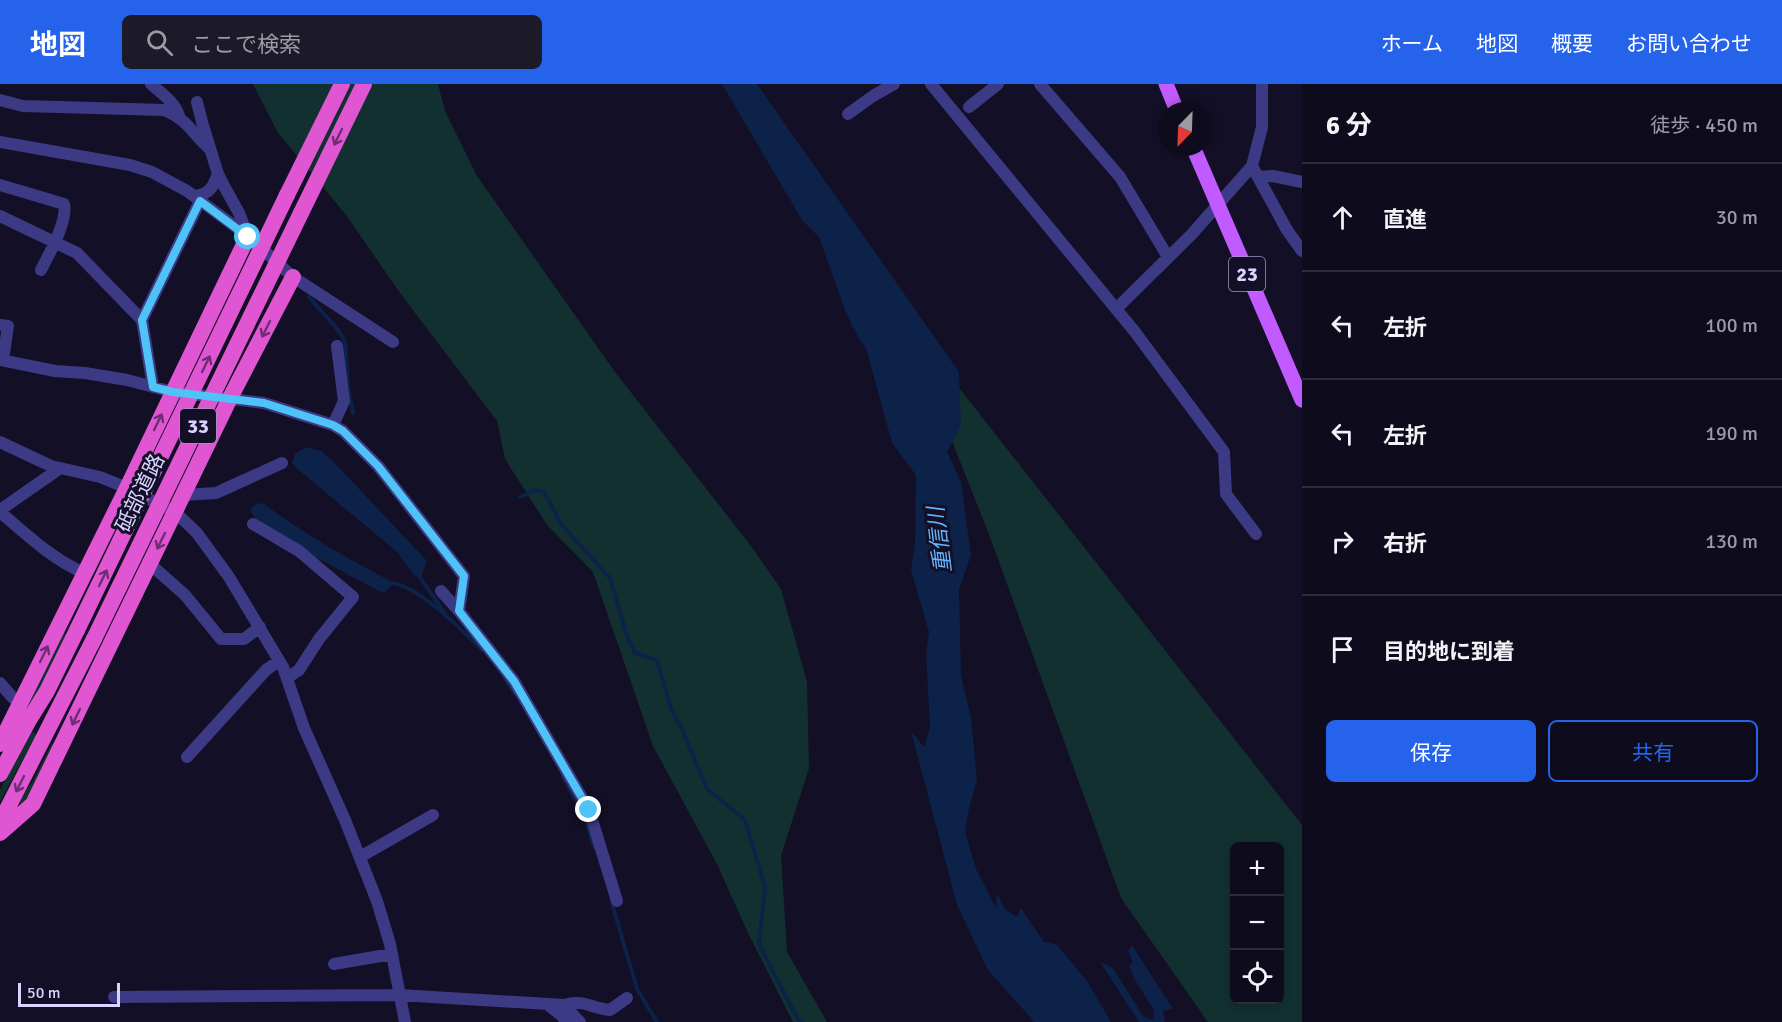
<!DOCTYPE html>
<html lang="ja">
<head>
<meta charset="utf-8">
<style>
	:root { --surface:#0e0b1c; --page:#1c1929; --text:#f1f3f6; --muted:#9b9ba3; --line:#2e2b3b; --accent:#2563eb }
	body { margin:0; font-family:Signika,"Noto Sans JP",sans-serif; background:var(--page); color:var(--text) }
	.controls { position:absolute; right:18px; bottom:18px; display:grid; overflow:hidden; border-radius:9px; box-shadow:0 3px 9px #0003 }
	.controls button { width:54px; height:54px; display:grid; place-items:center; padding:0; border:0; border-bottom:2px solid var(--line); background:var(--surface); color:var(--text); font:30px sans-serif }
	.compass { position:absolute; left:1158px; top:18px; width:54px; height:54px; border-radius:50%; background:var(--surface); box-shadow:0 3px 9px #0003; rotate:203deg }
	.scale { position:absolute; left:18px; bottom:15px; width:102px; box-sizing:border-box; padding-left:6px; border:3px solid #d9d4ff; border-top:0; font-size:16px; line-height:21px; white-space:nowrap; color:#d9d4ff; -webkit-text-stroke:4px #130f26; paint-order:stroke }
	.stop { position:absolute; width:18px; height:18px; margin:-14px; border:4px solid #4fc3f7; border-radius:50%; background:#fff }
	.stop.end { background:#4fc3f7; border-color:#fff; box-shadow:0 2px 6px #0008 }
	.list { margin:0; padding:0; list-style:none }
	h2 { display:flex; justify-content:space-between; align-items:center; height:78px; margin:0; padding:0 24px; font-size:26px }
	h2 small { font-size:20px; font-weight:400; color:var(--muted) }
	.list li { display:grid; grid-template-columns:39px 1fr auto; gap:18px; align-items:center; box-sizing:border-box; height:108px; padding:0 24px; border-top:2px solid var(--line) }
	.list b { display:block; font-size:22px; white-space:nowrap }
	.list em { font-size:20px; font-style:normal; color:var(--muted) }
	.actions { display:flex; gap:12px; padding:18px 24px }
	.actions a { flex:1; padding:14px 0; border:2px solid var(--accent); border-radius:9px; text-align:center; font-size:21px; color:var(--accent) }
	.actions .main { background:var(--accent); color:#fff }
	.icon { flex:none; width:33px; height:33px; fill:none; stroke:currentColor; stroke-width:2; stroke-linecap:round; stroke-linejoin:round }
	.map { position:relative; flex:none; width:1302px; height:938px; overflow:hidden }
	header { display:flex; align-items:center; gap:36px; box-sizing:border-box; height:84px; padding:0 30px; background:var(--accent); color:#fff }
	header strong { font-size:28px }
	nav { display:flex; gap:33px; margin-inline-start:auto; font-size:21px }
	.search { width:420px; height:54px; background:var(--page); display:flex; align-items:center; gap:15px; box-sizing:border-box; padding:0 21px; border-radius:9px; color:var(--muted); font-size:22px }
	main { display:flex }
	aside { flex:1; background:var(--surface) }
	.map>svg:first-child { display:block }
	.green { fill:#12302f; fill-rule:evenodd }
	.water { fill:#0c2248 }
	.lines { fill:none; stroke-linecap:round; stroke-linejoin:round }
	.stream { stroke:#0c2248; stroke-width:4 }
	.minor { stroke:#3d3a85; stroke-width:12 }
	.primary { stroke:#c25bff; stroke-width:15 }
	.trunk { stroke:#e055d1; stroke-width:16 }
	.trunk-bridge { stroke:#e055d1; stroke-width:16 }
	.oneway { stroke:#6f2e73 }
	.route { stroke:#4fc3f7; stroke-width:8 }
	.labels { text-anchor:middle; stroke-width:6; stroke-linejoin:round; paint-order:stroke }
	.shield { fill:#130f26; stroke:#9e99be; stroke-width:1.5 }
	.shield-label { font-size:20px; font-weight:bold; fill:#d9d4ff }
	.street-label { font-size:21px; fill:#d9d4ff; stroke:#130f26 }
	.water-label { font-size:22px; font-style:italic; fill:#62b6ff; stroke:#130f26 }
</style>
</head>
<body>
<header>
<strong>地図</strong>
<div class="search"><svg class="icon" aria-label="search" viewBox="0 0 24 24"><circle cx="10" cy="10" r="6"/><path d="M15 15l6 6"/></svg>ここで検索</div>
<nav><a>ホーム</a><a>地図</a><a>概要</a><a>お問い合わせ</a></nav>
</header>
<main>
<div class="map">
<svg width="1302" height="938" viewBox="0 0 1302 938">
	<rect width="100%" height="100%" fill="#130f26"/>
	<path class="green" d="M253,0H438L445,27L477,92L615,288L751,462L781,505L807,598L809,684L781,772L787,868L827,938H793L748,849L717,780L653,662L593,488L547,441L505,375L497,337L400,209L346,131L278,49Z
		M902,231L1302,741V938H1208L1121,814L990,453ZM1234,762H1280V916H1234Z
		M61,548L66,550L40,604L29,621H28Z
		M33,648L36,650L35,653L0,718V706L30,649Z
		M52,659L54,661L30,712L21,720L19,718V715L32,698Z"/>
	<path class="water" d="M722,0H757L959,288L961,341L947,368L961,398L971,471L959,505L961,591L971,634L977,696L969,724L965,748L976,785L996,824L997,809L1005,825L1017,833L1021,824L1044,858L1056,860L1087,897L1111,938H1033L1029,932L988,886L957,821L911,647L924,663L930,643L926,570L929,548L911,486L915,459L916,391L892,359L866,264L859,255L846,229L819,153L802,136Z
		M306,363L321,367L332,376L427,477L420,495L414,491L396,467L295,383L292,379L295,370Z
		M258,419L264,420C305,450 349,476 395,499L384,509L379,507L315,473L255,434L251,428V424Z
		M1132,861L1173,925L1163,927L1165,938H1139L1100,878L1113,884L1143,932L1153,936L1154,926L1135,896L1129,882L1133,878L1128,867Z"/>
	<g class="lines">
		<path class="stream" d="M309,213L338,246L345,258L348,303L353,329
			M520,413L535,406L543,408L549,416L560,439L610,494L627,552L635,569L657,576L671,625L681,643L707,705L745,736L765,803L759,860L797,934L802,938
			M419,492L444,528
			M390,499C417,500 463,547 482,566
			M505,595L514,609
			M563,693L584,732L594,763
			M611,816L637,905L657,938"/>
		<path class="minor" d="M151,0C162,10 175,18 179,32
			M931,0L1135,248L1224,368L1226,410L1256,450
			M1040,0L1120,93L1168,173
			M0,16L23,22L164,26C188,36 191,48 210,65
			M197,18L202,38L218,90L224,102L239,129L248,152L293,193L393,258
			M969,23L998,0
			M848,30L873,12L894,0
			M0,58L130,81L152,88L187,107L248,152
			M1252,82L1287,146L1302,167
			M1258,93L1273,92L1302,98
			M0,101L64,120C68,137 49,170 41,186
			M195,112C210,110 213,103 218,90
			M0,132L77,169L142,236L153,303
			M1116,225L1191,151L1252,82L1262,43V0
			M142,236L200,117
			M0,241L8,242L3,276
			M0,276L55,287L85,289L127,296L173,308L264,319L333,341L343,347L378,382L464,492L459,527L514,597L589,726L617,817
			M333,341L344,317L337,262
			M0,358L51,382L100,393L127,404L175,428L197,449L229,493L283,583L304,644L345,736L377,817L390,860L405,938
			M183,411L216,409L282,379
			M0,426L59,385
			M0,428C27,451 52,475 84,489
			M253,440L299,467L353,513L319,555L299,586L287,594
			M150,480L185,511L221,555H244L260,543
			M441,507L459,527
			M0,599L13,614L21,617
			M187,673L266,586L279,577
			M360,773L433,731
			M334,880L392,870
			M114,913L399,911L564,921C585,915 590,924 610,926L627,914
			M547,920L562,932L566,938
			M564,921L580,938"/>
		<path class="primary" d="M1166,0L1177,27
			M1193,63L1302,316"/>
		<path class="trunk" d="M287,111L342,0
			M301,129L364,0
			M0,660L127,404L248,152
			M0,690L29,636L47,607L77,546
			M0,739L94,555
			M0,749L33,720L230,314L293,193"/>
		<path class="trunk-bridge" d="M77,546L287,111
			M94,555L301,129"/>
	</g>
	<defs><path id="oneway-shaft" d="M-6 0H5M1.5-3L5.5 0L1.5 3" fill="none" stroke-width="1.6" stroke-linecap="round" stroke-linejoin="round" transform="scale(1.5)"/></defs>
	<g class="oneway">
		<use href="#oneway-shaft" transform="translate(338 53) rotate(116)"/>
		<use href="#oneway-shaft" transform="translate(266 245) rotate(117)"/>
		<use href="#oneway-shaft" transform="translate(206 280) rotate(-64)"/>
		<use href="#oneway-shaft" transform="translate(158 338) rotate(-64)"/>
		<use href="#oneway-shaft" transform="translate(161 457) rotate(116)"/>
		<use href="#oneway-shaft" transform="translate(103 494) rotate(-64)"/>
		<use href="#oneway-shaft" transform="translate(44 570) rotate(-64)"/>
		<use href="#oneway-shaft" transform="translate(76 633) rotate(116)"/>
		<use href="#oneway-shaft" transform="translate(20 700) rotate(117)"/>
	</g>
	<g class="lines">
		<path class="route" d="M248,153L200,117L142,236L153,303L173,308L264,319L333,341L343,347L378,382L464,492L459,527L514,597L589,726"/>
	</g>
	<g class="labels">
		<g class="shield">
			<rect x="1229" y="173" width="36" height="34" rx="4.5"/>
			<rect x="180" y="325" width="36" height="34" rx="4.5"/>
		</g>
		<g class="shield-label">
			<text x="1247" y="197">23</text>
			<text x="198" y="349">33</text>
		</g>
		<g class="street-label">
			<text transform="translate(140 409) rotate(-64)" y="7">砥部道路</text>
		</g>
		<g class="water-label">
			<text transform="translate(939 456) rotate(-97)" y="8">重信川</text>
		</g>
	</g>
</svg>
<div class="controls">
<button>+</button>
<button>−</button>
<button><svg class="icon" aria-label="locate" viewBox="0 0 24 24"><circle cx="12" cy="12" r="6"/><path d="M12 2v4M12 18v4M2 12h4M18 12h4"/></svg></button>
</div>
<svg class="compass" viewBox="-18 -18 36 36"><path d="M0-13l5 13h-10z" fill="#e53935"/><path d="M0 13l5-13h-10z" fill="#9b9ba3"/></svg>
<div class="scale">50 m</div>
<div class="stop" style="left:248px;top:153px"></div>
<div class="stop end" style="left:589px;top:726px"></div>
</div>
<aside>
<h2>6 分<small>徒歩 · 450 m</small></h2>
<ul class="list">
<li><svg class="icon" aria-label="ahead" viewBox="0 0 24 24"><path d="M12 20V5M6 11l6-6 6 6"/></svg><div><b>直進</b></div><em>30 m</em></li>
<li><svg class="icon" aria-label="left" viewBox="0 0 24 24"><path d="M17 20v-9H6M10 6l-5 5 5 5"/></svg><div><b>左折</b></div><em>100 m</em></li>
<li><svg class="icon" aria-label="left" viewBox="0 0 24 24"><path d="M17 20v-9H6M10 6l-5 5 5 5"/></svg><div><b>左折</b></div><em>190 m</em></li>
<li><svg class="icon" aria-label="right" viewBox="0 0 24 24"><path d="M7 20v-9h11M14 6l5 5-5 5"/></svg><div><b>右折</b></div><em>130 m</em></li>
<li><svg class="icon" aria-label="arrive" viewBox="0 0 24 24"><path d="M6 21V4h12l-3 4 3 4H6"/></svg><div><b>目的地に到着</b></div></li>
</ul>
<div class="actions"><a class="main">保存</a><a>共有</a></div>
</aside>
</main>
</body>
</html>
